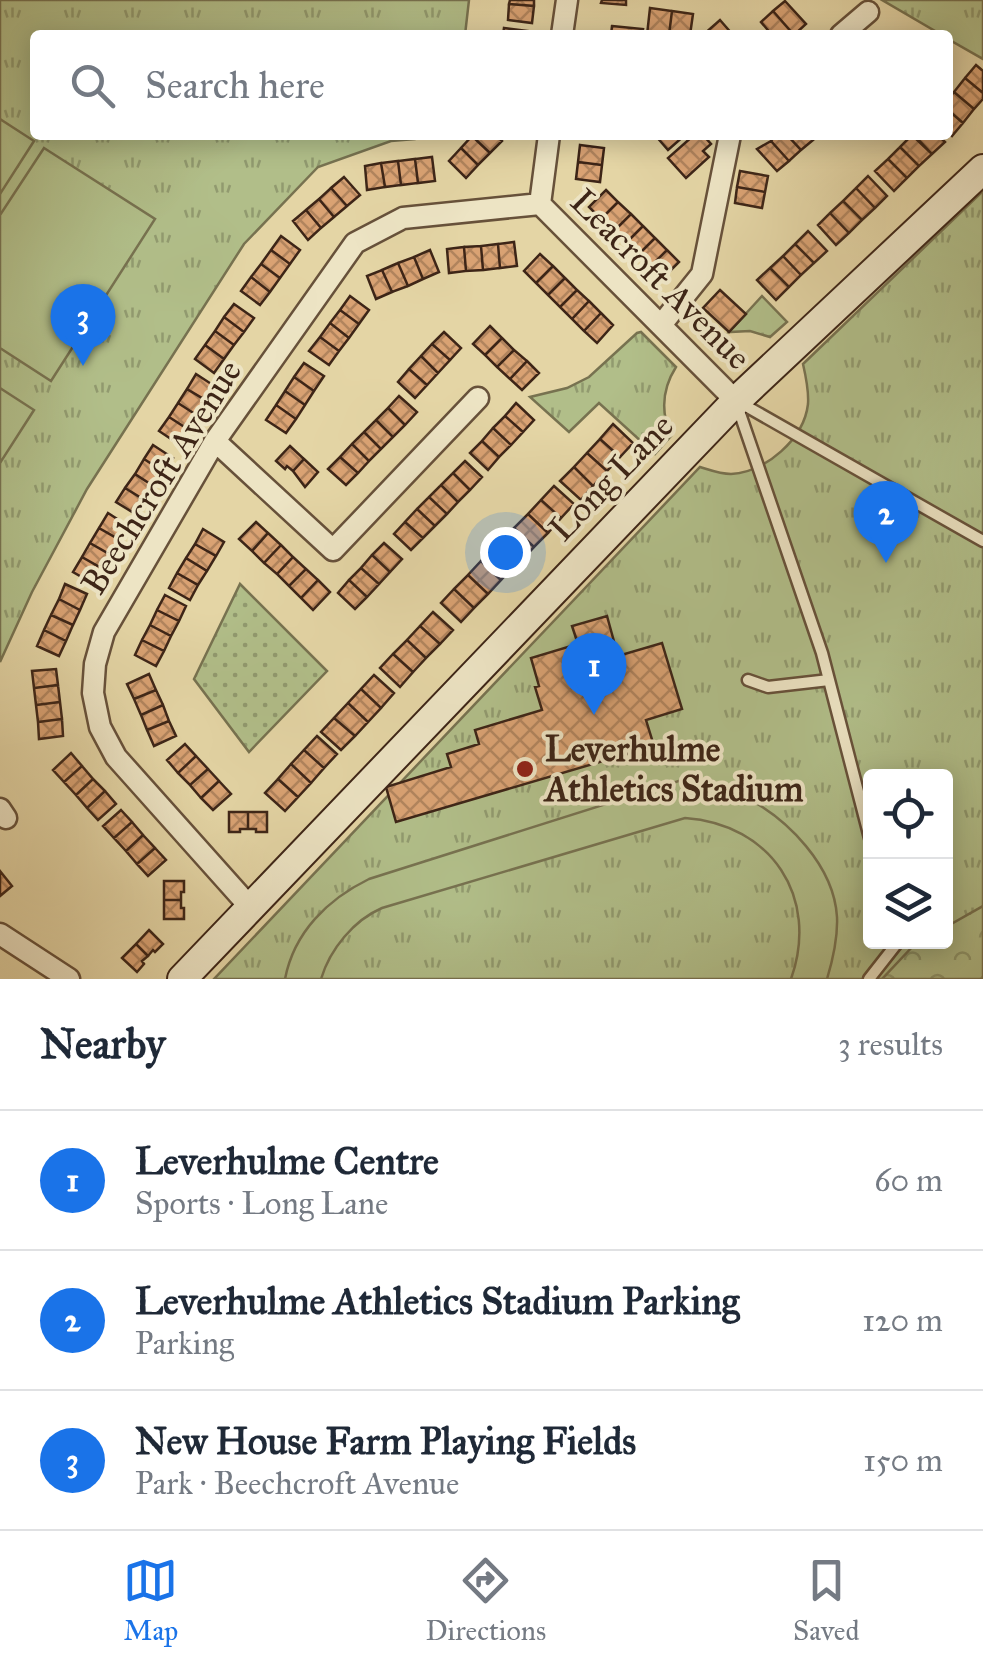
<!DOCTYPE html>
<html lang="en">
<head>
<meta charset="utf-8">
<style>
	:root { --surface:#fff; --page:#f6f6f7; --text:#1f2937; --muted:#747a83; --line:#e0e1e3; --accent:#1a73e8 }
	body { margin:0; font-family:"IM FELL Great Primer",serif; background:var(--page); color:var(--text) }
	.controls { position:absolute; right:30px; bottom:30px; display:grid; overflow:hidden; border-radius:10px; box-shadow:0 5px 25px #0003 }
	.controls button { width:90px; height:90px; display:grid; place-items:center; padding:0; border:0; border-bottom:2px solid var(--line); background:var(--surface); color:var(--text); font:50px sans-serif }
	.you { position:absolute; left:505px; top:552px; width:35px; height:35px; margin:-25px; border:8px solid #fff; border-radius:50%; background:#1a73e8; box-shadow:0 0 0 15px #1a73e833 }
	.badge { display:grid; place-items:center; width:65px; height:65px; border-radius:50%; background:var(--accent); color:#fff; font-size:32px; font-weight:700 }
	.pin { position:absolute; translate:-50% -82px; filter:drop-shadow(0 2px 5px #0008) }
	.pin::after { content:''; position:absolute; top:52px; width:35px; height:30px; background:inherit; clip-path:polygon(0 0,100% 0,50% 100%) }
	.list { margin:0; padding:0; list-style:none }
	h2 { display:flex; justify-content:space-between; align-items:center; height:130px; margin:0; padding:0 40px; font-size:42px }
	h2 small { font-size:32px; font-weight:400; color:var(--muted) }
	.list li { display:grid; grid-template-columns:65px 1fr auto; gap:30px; align-items:center; box-sizing:border-box; height:140px; padding:0 40px; border-top:2px solid var(--line) }
	.list b { display:block; font-size:38px; white-space:nowrap }
	.list p { margin:0; font-size:32px; white-space:nowrap; color:var(--muted) }
	.list em { font-size:32px; font-style:normal; color:var(--muted) }
	.icon { flex:none; width:55px; height:55px; fill:none; stroke:currentColor; stroke-width:2; stroke-linecap:round; stroke-linejoin:round }
	.map { position:relative; flex:none; width:983px; height:979px; overflow:hidden }
	.search { position:absolute; background:var(--surface); box-shadow:0 5px 25px #0003; left:30px; right:30px; top:30px; height:110px; display:flex; align-items:center; gap:25px; box-sizing:border-box; padding:0 35px; border-radius:10px; color:var(--muted); font-size:38px }
	.sheet { height:550px; background:var(--surface) }
	nav { display:flex; justify-content:space-around; align-items:center; box-sizing:border-box; height:140px; border-top:2px solid var(--line); background:var(--surface); font-size:28px; color:var(--muted) }
	nav a { display:grid; justify-items:center; gap:5px }
	nav .on { color:var(--accent) }
	.map>svg:first-child { display:block }
	.grass { fill:url(#grass-tufts); stroke:#777250; stroke-width:2.5; fill-rule:evenodd }
	.forest { fill:url(#forest-crowns); stroke:#777250; stroke-width:2.5 }
	.garden { fill:url(#garden-dots); stroke:#777250; stroke-width:2.5 }
	.pitch { fill:#b1be89; stroke:#777250; stroke-width:2.5 }
	.building { fill:url(#building-cross-hatch); stroke:#3d2517; stroke-width:2.5 }
	.lines { fill:none; stroke-linecap:round; stroke-linejoin:round }
	.lane-casing { stroke:#67513a; stroke-width:15 }
	.street-casing { stroke:#67513a; stroke-width:25 }
	.secondary-casing { stroke:#3d2517; stroke-width:32 }
	.lane { stroke:#ede4c4; stroke-width:10 }
	.street { stroke:#ede4c4; stroke-width:20 }
	.secondary { stroke:#ede4c4; stroke-width:28 }
	.poi-dot { fill:#8f2418; stroke:#ede4c4; stroke-width:4 }
	.labels { text-anchor:middle; stroke-width:8; stroke-linejoin:round; paint-order:stroke }
	.street-label { font-size:35px; fill:#3d2517; stroke:#ede4c4 }
	.poi-label { font-size:35px; font-weight:bold; fill:#3d2517; stroke:#ede4c4; text-anchor:start }
</style>
</head>
<body>
<div class="map">
<svg width="983" height="979" viewBox="0 0 983 979">
	<defs>
		<pattern id="grass-tufts" width="24" height="20" patternUnits="userSpaceOnUse" patternTransform="scale(2.5)"><rect width="24" height="20" fill="#b1be89"/><path d="M3 7l-1-3M5 7V3M7 7l1-3M15 17l-1-3M17 17v-4M19 17l1-3" fill="none" stroke="#919a6f"/></pattern>
		<pattern id="forest-crowns" width="20" height="18" patternUnits="userSpaceOnUse" patternTransform="scale(2.5)"><rect width="20" height="18" fill="#b1be89"/><path d="M2 6a3 3 0 1 1 6 0M12 15a3 3 0 1 1 6 0" fill="none" stroke="#919a6f"/></pattern>
		<pattern id="garden-dots" width="8" height="8" patternUnits="userSpaceOnUse" patternTransform="scale(2.5)"><rect width="8" height="8" fill="#b1be89"/><path d="M2 2h.1M6 6h.1" fill="none" stroke="#919a6f" stroke-width="1.8" stroke-linecap="round"/></pattern>
		<pattern id="building-cross-hatch" width="8" height="8" patternUnits="userSpaceOnUse" patternTransform="scale(2.5)"><rect width="8" height="8" fill="#d9a273"/><path d="M0 0l8 8M0 8l8-8" fill="none" stroke="#b1845d"/></pattern>
	</defs>
	<rect width="100%" height="100%" fill="#e4d5a5"/>
	<filter id="stains"><feTurbulence type="fractalNoise" baseFrequency=".002" numOctaves="4"/><feColorMatrix values="0 0 0 0 .2 0 0 0 0 .09 0 0 0 0 .02 0 0 0 .5 -.17"/></filter>
	<radialGradient id="worn" r=".72"><stop offset=".6" stop-color="#630" stop-opacity="0"/><stop offset="1" stop-color="#630" stop-opacity=".3"/></radialGradient>
	<path class="grass" d="M0,0H469L465,35H35V135H418L415,139L391,141L318,167L244,244L87,489L32,592L0,662Z
		M882,0H983V59L948,39V35H942Z
		M983,191V979H214L700,467C710,470 720,474 731,474C766,472 804,439 808,404C809,390 806,377 803,364ZM870,776H946V942H870Z
		M762,296L787,322L770,337L750,331L729,332Z
		M641,332L676,367C662,389 661,413 671,436L655,454L599,403L569,432L530,397L567,388L589,377L637,333Z"/>
	<path class="forest" d="M983,906V979H882L915,944L919,942H946V927Z"/>
	<path class="garden" d="M240,584L327,671L249,752L194,679Z"/>
	<path class="pitch" d="M0,119L34,141L0,194Z
		M44,148L155,219L51,381L0,348V215Z
		M0,388L34,410L0,463Z
		M685,779C706,782 726,787 745,797C788,819 834,866 837,917C838,939 833,959 827,979H791C820,897 771,824 685,818L382,908C354,920 330,949 321,979H285C294,932 328,899 369,879Z"/>
	<path class="building" d="M510,0H534V6L509,4Z
		M602,0H626V5L601,3Z
		M785,1L806,24L794,35L773,11Z
		M509,4L534,6L532,23L508,20Z
		M650,8L672,11L669,35H647Z
		M672,11L693,14L690,35H669Z
		M773,11L794,35H772L761,22Z
		M720,20L733,35H703Z
		M612,26L643,29L642,35H611Z
		M504,28L528,31L527,35H503Z
		M976,65L983,71V93L965,78Z
		M965,78L983,93V99L974,109L954,92Z
		M954,92L974,109L963,123L948,110V98Z
		M948,110L963,123L952,136L948,133Z
		M474,135H496L502,141L490,153L472,136Z
		M655,135H685L668,150Z
		M694,135H703L711,144L703,151L709,157L686,178L668,158Z
		M776,135H787L801,150L789,161L771,141Z
		M787,135H809L813,140L801,150Z
		M912,135L932,154L919,166L900,147Z
		M914,135H938L945,142L932,154Z
		M472,136L490,153L478,165L461,148Z
		M771,141L789,161L777,171L757,149Z
		M580,145L604,148L602,165L578,162Z
		M900,147L919,166L907,178L888,159Z
		M461,148L478,165L466,178L449,161Z
		M432,157L435,181L418,183L415,159Z
		M415,159L418,183L401,185L398,161Z
		M888,159L907,178L894,191L875,171Z
		M398,161L401,185L385,187L381,163Z
		M578,162L602,165L600,182L576,179Z
		M381,163L385,187L367,190L365,166Z
		M740,171L768,176L765,192L737,187Z
		M868,176L887,196L875,208L856,188Z
		M344,177L360,195L347,206L331,188Z
		M737,187L765,192L762,208L735,203Z
		M331,188L347,206L334,217L319,199Z
		M856,188L875,208L862,220L843,201Z
		M606,190L618,202L601,219L589,207Z
		M319,199L334,217L321,228L306,210Z
		M843,201L862,220L849,233L830,213Z
		M618,202L631,214L614,231L601,219Z
		M306,210L321,228L308,240L293,221Z
		M830,213L849,233L836,245L818,225Z
		M631,214L643,226L626,243L614,231Z
		M643,226L655,238L638,255L626,243Z
		M808,231L827,251L814,263L795,244Z
		M281,236L300,250L290,264L271,250Z
		M655,238L667,250L650,267L638,255Z
		M514,242L517,266L500,268L498,244Z
		M498,244L500,268L483,270L481,246Z
		M795,244L814,263L801,275L783,256Z
		M481,246L483,270L466,271L464,247Z
		M464,247L466,271L449,273L447,249Z
		M271,250L290,264L280,278L261,264Z
		M430,250L439,272L423,279L414,257Z
		M667,250L679,262L662,279L650,267Z
		M540,254L553,266L536,283L524,271Z
		M783,256L801,275L789,287L770,268Z
		M414,257L423,279L408,286L398,263Z
		M398,263L408,286L392,292L382,270Z
		M261,264L280,278L270,292L251,277Z
		M553,266L565,278L548,295L536,283Z
		M770,268L789,287L776,300L757,280Z
		M382,270L392,292L376,299L367,276Z
		M251,277L270,292L260,305L241,291Z
		M565,278L577,290L560,307L548,295Z
		M577,290L589,301L572,319L560,307Z
		M720,290L746,314L729,332L703,308Z
		M350,296L369,310L359,324L340,310Z
		M589,301L601,313L584,331L572,319Z
		M234,304L254,318L244,332L224,317Z
		M340,310L359,324L349,338L330,323Z
		M601,313L613,325L597,343L584,331Z
		M224,317L244,332L234,345L215,331Z
		M330,323L349,338L339,351L320,337Z
		M490,326L502,338L485,355L473,344Z
		M215,331L234,345L224,359L205,345Z
		M444,332L461,348L450,360L432,344Z
		M320,337L339,351L329,365L309,351Z
		M502,338L514,350L497,367L485,355Z
		M432,344L450,360L438,373L421,356Z
		M205,345L224,359L214,373L195,359Z
		M514,350L527,361L510,379L497,367Z
		M421,356L438,373L427,385L409,369Z
		M527,361L539,373L522,390L510,379Z
		M304,363L324,376L314,391L294,377Z
		M409,369L427,385L415,398L398,382Z
		M196,374L216,387L207,401L187,389Z
		M294,377L314,391L305,405L285,391Z
		M187,389L207,401L198,416L178,403Z
		M285,391L305,405L296,419L276,405Z
		M399,396L417,412L405,425L388,408Z
		M178,403L198,416L189,430L169,417Z
		M516,403L534,420L523,432L505,416Z
		M276,405L296,419L286,433L266,420Z
		M388,408L405,425L393,437L376,420Z
		M505,416L523,432L511,445L493,428Z
		M169,417L189,430L180,445L159,431Z
		M376,420L393,437L381,449L364,432Z
		M613,424L633,443L620,457L600,439Z
		M493,428L511,445L499,457L482,441Z
		M364,432L381,449L369,461L352,444Z
		M600,439L620,457L607,471L587,453Z
		M482,441L499,457L488,470L470,453Z
		M352,444L369,461L358,473L340,457Z
		M153,445L173,458L164,472L144,459Z
		M290,446L304,459L293,471L287,466L285,469L276,461Z
		M587,453L607,471L593,486L574,467Z
		M340,457L358,473L346,485L328,469Z
		M144,459L164,472L155,487L135,474Z
		M304,459L318,472L305,487L293,471Z
		M465,461L482,477L470,490L453,473Z
		M574,467L593,486L581,500L560,481Z
		M453,473L470,490L458,502L441,485Z
		M135,474L155,487L146,501L125,488Z
		M441,485L458,502L447,514L429,497Z
		M554,486L574,504L561,518L541,500Z
		M125,488L146,501L137,515L116,502Z
		M429,497L447,514L435,526L417,509Z
		M541,500L561,518L548,533L528,514Z
		M417,509L435,526L423,538L405,522Z
		M108,513L128,526L120,540L99,528Z
		M528,514L548,533L534,547L514,528Z
		M256,522L268,533L252,551L239,539Z
		M405,522L423,538L411,550L394,534Z
		M99,528L120,540L111,555L90,543Z
		M514,528L534,547L521,561L501,543Z
		M203,529L224,542L216,556L195,544Z
		M268,533L281,545L264,563L252,551Z
		M90,543L111,555L103,569L82,557Z
		M384,543L402,559L390,572L372,555Z
		M195,544L216,556L207,571L186,558Z
		M281,545L293,557L277,574L264,563Z
		M495,547L514,566L501,580L481,561Z
		M372,555L390,572L379,584L361,568Z
		M82,557L103,569L94,584L73,572Z
		M293,557L306,569L289,586L277,574Z
		M186,558L207,571L198,585L177,573Z
		M481,561L501,580L488,594L468,575Z
		M361,568L379,584L367,597L349,580Z
		M306,569L318,580L301,598L289,586Z
		M177,573L198,585L190,600L169,588Z
		M468,575L488,594L474,608L454,589Z
		M318,580L330,592L313,610L301,598Z
		M349,580L367,597L355,609L338,593Z
		M65,584L87,594L80,610L59,599Z
		M454,589L474,608L461,622L441,603Z
		M165,595L186,606L179,621L157,610Z
		M59,599L80,610L73,625L51,615Z
		M157,610L179,621L171,636L150,625Z
		M433,612L453,630L440,644L420,626Z
		M51,615L73,625L66,641L44,630Z
		M607,616L618,656L662,643L682,709L646,720L654,746L396,822L386,787L451,767L447,754L479,744L475,730L542,710L535,687L539,686L531,658L578,644L572,626Z
		M150,625L171,636L164,651L142,640Z
		M420,626L440,644L426,658L407,640Z
		M44,630L66,641L59,656L37,646Z
		M142,640L164,651L156,666L135,655Z
		M407,640L426,658L413,672L393,654Z
		M393,654L413,672L400,687L380,668Z
		M56,669L58,685L34,688L32,671Z
		M149,674L156,690L134,699L127,684Z
		M374,675L394,693L381,708L361,689Z
		M58,685L60,702L36,705L34,688Z
		M361,689L381,708L368,722L348,703Z
		M156,690L163,705L141,715L134,699Z
		M60,702L62,719L38,722L36,705Z
		M348,703L368,722L355,736L334,718Z
		M163,705L169,721L147,730L141,715Z
		M334,718L355,736L341,750L321,732Z
		M62,719L63,736L39,739L38,722Z
		M169,721L176,736L154,746L147,730Z
		M317,736L337,754L324,768L304,750Z
		M185,744L196,756L178,773L167,760Z
		M304,750L324,768L311,783L291,764Z
		M71,753L82,766L64,782L53,770Z
		M196,756L208,769L190,785L178,773Z
		M291,764L311,783L298,797L278,779Z
		M82,766L93,779L76,795L64,782Z
		M208,769L219,781L201,798L190,785Z
		M93,779L105,791L87,808L76,795Z
		M278,779L298,797L285,811L265,793Z
		M219,781L231,794L213,810L201,798Z
		M105,791L116,804L98,820L87,808Z
		M121,810L132,822L114,838L103,826Z
		M229,812H248V829H240V832H229Z
		M248,812H267V832H256V829H248Z
		M132,822L143,835L126,851L114,838Z
		M143,835L155,848L137,864L126,851Z
		M155,848L166,860L148,876L137,864Z
		M0,871L12,886L0,896Z
		M164,881H184V892H181V900H164Z
		M164,900H181V908H184V919H164Z
		M149,930L163,944L155,952L153,950L148,956L136,944Z
		M136,944L148,956L142,961L144,964L137,972L122,958Z"/>
	<g class="lines">
		<g class="lane-casing">
			<path id="lane" d="M737,401L983,541
				M737,405L822,653L870,838
				M748,680L768,687L829,680
				M869,979L898,942"/>
		</g>
		<g class="street-casing">
			<path id="street" d="M562,35L567,0
				M841,35L868,12
				M540,204L736,401
				M540,204L549,135
				M661,325L702,274L730,135
				M215,441L333,550L478,398
				M0,809L6,818
				M250,907L116,757L100,727L93,693L95,664L104,632L215,441L355,243L403,218L540,204
				M0,934L69,979"/>
		</g>
		<g class="secondary-casing">
			<path id="secondary" d="M182,979L736,401L983,169"/>
		</g>
		<use href="#lane" class="lane"/>
		<use href="#street" class="street"/>
		<use href="#secondary" class="secondary"/>
	</g>
	<circle class="poi-dot" cx="525" cy="769" r="10"/>
	<g class="labels">
		<g class="street-label">
			<text transform="translate(661 279) rotate(45)" y="12">Leacroft Avenue</text>
			<text transform="translate(161 477) rotate(-58)" y="12">Beechcroft Avenue</text>
			<text transform="translate(611 477) rotate(-46)" y="12">Long Lane</text>
		</g>
		<g class="poi-label">
			<text x="545" y="761">Leverhulme<tspan x="545" dy="40">Athletics Stadium</tspan></text>
		</g>
	</g>
	<rect width="100%" height="100%" filter="url(#stains)"/>
	<rect width="100%" height="100%" fill="url(#worn)"/>
</svg>
<div class="controls">
<button><svg class="icon" aria-label="locate" viewBox="0 0 24 24"><circle cx="12" cy="12" r="6"/><path d="M12 2v4M12 18v4M2 12h4M18 12h4"/></svg></button>
<button><svg class="icon" aria-label="layers" viewBox="0 0 24 24"><path d="M12 4l9 5-9 5-9-5zM3 14l9 5 9-5"/></svg></button>
</div>
<div class="you"></div>
<div class="pin badge" style="left:594px;top:715px">1</div>
<div class="pin badge" style="left:886px;top:563px">2</div>
<div class="pin badge" style="left:83px;top:366px">3</div>
<div class="search"><svg class="icon" aria-label="search" viewBox="0 0 24 24"><circle cx="10" cy="10" r="6"/><path d="M15 15l6 6"/></svg>Search here</div>
</div>
<section class="sheet">
<h2>Nearby<small>3 results</small></h2>
<ul class="list">
<li><span class="badge">1</span><div><b>Leverhulme Centre</b><p>Sports · Long Lane</p></div><em>60 m</em></li>
<li><span class="badge">2</span><div><b>Leverhulme Athletics Stadium Parking</b><p>Parking</p></div><em>120 m</em></li>
<li><span class="badge">3</span><div><b>New House Farm Playing Fields</b><p>Park · Beechcroft Avenue</p></div><em>150 m</em></li>
</ul>
</section>
<nav>
<a class="on"><svg class="icon" aria-label="map" viewBox="0 0 24 24"><path d="M3 6l6-2 6 2 6-2v14l-6 2-6-2-6 2zM9 4v14M15 6v14"/></svg>Map</a>
<a><svg class="icon" aria-label="directions" viewBox="0 0 24 24"><path d="M12 3l9 9-9 9-9-9zM9 14v-3h6M13 9l2 2-2 2"/></svg>Directions</a>
<a><svg class="icon" aria-label="saved" viewBox="0 0 24 24"><path d="M7 4h10v16l-5-4-5 4z"/></svg>Saved</a>
</nav>
</body>
</html>
